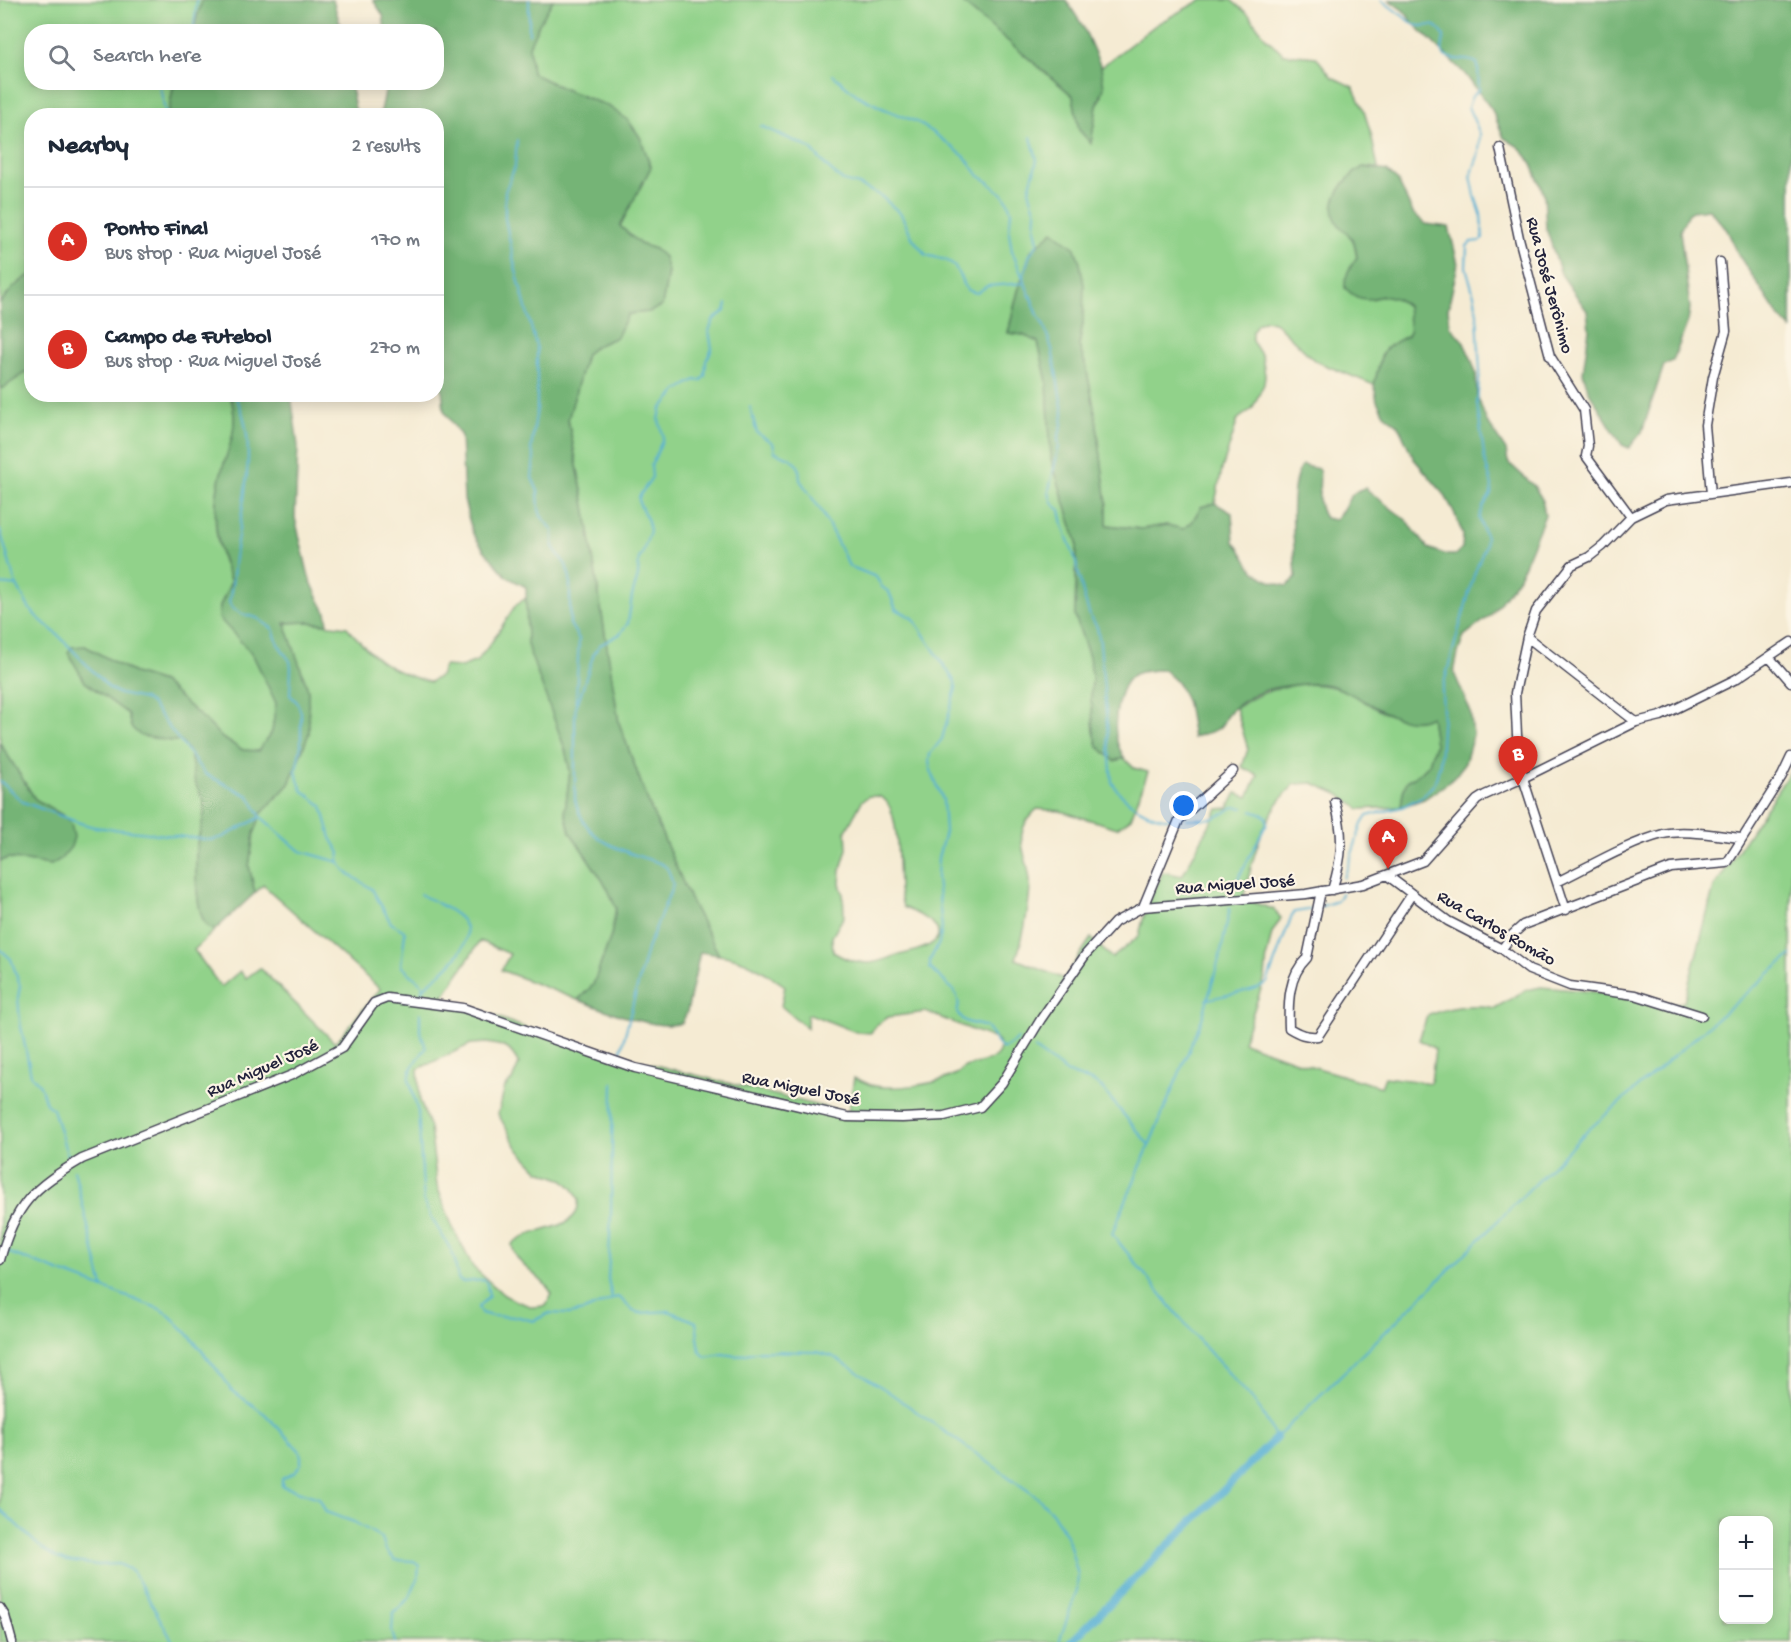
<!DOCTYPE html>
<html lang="en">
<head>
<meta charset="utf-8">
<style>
	:root { --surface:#fff; --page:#f6f6f7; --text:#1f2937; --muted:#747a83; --line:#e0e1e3; --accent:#d93025 }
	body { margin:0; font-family:"Gochi Hand",sans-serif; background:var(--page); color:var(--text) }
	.controls { position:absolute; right:18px; bottom:18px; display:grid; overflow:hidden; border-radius:12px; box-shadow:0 3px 15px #0003 }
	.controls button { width:54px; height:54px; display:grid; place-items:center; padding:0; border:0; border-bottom:2px solid var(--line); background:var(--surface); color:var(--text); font:30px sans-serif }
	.you { position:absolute; left:1184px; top:806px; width:21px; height:21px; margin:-15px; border:4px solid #fff; border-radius:50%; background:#1a73e8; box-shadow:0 0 0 9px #1a73e833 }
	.badge { display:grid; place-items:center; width:39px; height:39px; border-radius:50%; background:var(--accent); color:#fff; font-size:20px; font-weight:700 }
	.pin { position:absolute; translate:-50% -50px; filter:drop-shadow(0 2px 3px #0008) }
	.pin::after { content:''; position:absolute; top:32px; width:21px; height:18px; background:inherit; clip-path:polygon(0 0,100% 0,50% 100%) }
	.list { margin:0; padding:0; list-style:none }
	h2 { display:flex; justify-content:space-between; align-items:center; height:78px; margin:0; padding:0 24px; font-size:26px }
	h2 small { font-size:20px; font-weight:400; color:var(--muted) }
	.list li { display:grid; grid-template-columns:39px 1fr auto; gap:18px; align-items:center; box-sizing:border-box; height:108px; padding:0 24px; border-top:2px solid var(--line) }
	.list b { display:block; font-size:22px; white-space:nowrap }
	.list p { margin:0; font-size:20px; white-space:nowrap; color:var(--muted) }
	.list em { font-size:20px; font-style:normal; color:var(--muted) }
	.icon { flex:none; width:33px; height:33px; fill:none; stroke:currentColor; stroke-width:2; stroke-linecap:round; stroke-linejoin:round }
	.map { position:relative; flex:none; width:1791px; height:1642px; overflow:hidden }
	.search { position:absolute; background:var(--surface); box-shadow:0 3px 15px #0003; left:24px; top:24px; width:420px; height:66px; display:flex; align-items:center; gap:15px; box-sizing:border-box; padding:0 21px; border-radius:24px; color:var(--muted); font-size:22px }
	.panel { position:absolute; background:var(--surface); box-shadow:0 3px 15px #0003; left:24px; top:108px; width:420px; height:294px; border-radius:24px }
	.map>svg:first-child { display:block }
	.green { fill:#91d28a; stroke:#5a7a62; stroke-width:1.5; fill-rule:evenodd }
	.forest { fill:#74b476; stroke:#4b6b58; stroke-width:1.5 }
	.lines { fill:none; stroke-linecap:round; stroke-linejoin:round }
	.stream { stroke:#57b0d4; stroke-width:2 }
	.canal { stroke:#57b0d4; stroke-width:8 }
	.street-casing { stroke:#424052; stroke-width:11 }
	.street { stroke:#fff; stroke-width:8 }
	.labels { text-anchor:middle; stroke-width:4.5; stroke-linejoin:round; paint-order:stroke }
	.street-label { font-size:18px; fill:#22223b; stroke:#fcf5e5 }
</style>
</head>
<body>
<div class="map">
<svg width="1791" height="1642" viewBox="0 0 1791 1642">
	<rect width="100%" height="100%" fill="#fcf5e5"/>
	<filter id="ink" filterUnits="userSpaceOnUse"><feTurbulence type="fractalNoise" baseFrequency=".0167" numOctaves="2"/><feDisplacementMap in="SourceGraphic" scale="12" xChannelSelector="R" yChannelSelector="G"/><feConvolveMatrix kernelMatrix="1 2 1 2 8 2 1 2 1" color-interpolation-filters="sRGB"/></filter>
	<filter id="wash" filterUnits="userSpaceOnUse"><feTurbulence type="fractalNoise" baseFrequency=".008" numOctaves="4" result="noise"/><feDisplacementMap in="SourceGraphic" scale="24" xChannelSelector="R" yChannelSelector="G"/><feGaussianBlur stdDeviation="1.35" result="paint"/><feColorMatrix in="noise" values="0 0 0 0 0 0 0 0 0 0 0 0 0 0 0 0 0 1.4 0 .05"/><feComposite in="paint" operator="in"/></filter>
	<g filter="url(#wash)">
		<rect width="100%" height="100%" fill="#f5ebd3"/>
		<path class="green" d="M0,0H202L193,31L32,32V82L174,83L168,115L32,116L31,276C19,279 9,293 0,303Z
			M553,0H962L963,3L1073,96L1079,130L1091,143L1097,106L1102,97L1101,67L1157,24L1201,0H1231L1249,15L1266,38L1284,54L1316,57L1332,77L1353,87L1364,111L1371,134L1378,168L1363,167L1348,235L1353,239L1357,258L1350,267L1372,299C1386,293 1395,296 1407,306L1410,331L1407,336L1387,347L1381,357L1374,385L1315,361L1276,323L1266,320L1257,324L1252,332V341L1262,356L1265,375L1264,384L1252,409L1238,419L1222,469L1215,503L1201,507L1192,522L1183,529L1167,525L1141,529L1107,525V504L1096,418L1086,366L1079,346L1083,323L1031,251L1018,291L1008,332L1023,335L1038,342L1047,381L1051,459L1077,542L1075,616L1089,657L1092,676L1091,699L1093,713L1114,761L1124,758L1134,768L1148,772L1131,818L1117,828L1060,811L1037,809C1005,838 1033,858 1030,889C1028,913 1024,936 1016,959L1064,979L1091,938L1112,958L1139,936L1147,904L1163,872L1182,876L1218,809L1228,808L1236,793L1248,797L1258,775L1242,767L1248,749L1236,708C1269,685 1311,677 1349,692C1362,697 1372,709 1385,713C1399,717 1417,715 1431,716L1435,744L1429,764L1419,774L1407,781L1403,792L1401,807L1360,809L1338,794L1313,783L1295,784C1261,815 1254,856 1243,899L1273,909L1281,918L1272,933L1267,955L1265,977L1243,1042L1301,1063L1381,1087L1385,1077L1431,1083L1435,1049L1419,1040L1427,1016C1447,1007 1473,1003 1495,1008L1526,990L1541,987L1609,993L1660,1005L1684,1002L1714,887L1791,770V1642H0V861L8,858L51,865L64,816L35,799L0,743V388H3L29,370L28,348L31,341L32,394L230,395C232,402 234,410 234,418C235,438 225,457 220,477C211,515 215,547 231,582L220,606L242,643L253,655L276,703L272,732L258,751L243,750L222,738L208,723L162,682L134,673L85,646V682L128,714L131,727L171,741H180C196,757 190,763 195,782C198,789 202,796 204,804C206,818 199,831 197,845C195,862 195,913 207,926C209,928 212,929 215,930L194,950L221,987L240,971L246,978L260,968L335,1043L380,989L263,885L255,893L249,866L254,834L261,814L289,784L309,733L308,690L285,623L308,622L347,627C374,659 388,671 430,682L440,676L444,666L461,667L477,661L491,643L515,606L526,598L528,645L565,749L570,771L565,811L570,832L607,887L616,908L611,936L593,985L578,1000L501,970L510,954L480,941L443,997L566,1043L848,1113L854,1078C860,1080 866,1083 871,1085C892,1091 940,1084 958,1073C966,1069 957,1071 965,1067C979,1061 1007,1063 998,1040L926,1012L888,1017L875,1026L871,1033L856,1032L810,1014L807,1016V1028L781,1006L785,986C764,971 745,958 719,955L690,899L648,802L619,723L585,506L568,419L586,354L596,346L617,337L628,314L649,312L662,306L668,272L655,249L640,244L620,226L651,167L640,137L628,120L608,106L564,89L532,73L529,46L538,26ZM869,796C876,796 881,795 886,801C899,816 898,868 899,888C899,894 902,901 903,907C912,912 929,918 935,926C950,946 906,953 895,956C886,959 876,963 867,963C853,962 845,959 833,952L832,937L844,916L843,893L840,884L841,869L847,849L846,831L862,801ZM487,1043C506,1046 510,1047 519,1064L512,1080L505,1087L498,1114L518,1149L539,1171L564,1180L573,1189L579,1199C578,1203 578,1209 576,1213C564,1232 529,1228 512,1244C515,1268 541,1273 552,1294L546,1306L533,1307L516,1301L504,1295L473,1267L452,1226L437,1186L430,1128L420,1101L418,1069L471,1044ZM1724,1520H1768V1620H1724Z"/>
		<path class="forest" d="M202,0H333L342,31H193Z
			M373,0H553L538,26L529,46L532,73L564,89L608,106L628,120L640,137L651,167L620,226L640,244L655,249L664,257L668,272L662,306L649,312L628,314L617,337L596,346L586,354L568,420L585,506L619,723L648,802L690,899L719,955L700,952L687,1012L682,1023C656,1032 604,1009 578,1000L593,985L611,936L616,908L607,887L570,832L565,811L570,771L565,749L527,645L526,587L507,577L484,550L473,534L468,516L464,499L461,436L444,411L441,377L445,312L443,300L436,289V116L376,115L381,111L387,83L436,82V32L385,31L383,15Z
			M962,0H1066L1083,26L1101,67L1104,88L1097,106L1091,143L1079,130L1073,96L963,3Z
			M1389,0H1791V329L1778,315L1755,280L1739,256L1727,230L1709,209L1692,211L1688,214L1680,231L1690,308L1688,321L1673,361L1664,365L1642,432L1629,448L1622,445L1589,392L1583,373L1589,329L1587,311L1561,274L1546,228L1544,194L1531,162L1519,147L1504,138L1492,110L1465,74L1415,25L1404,11Z
			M174,83H350L355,109L361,115H168Z
			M1363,167L1387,171L1398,181L1413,213L1426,224L1449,227L1458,264L1448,309L1450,326L1463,341L1471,358L1476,374L1477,395L1486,420L1506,450L1508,462L1534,486L1542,499L1545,515L1519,577L1491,615L1464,636L1458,653L1454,673L1470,710L1473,735L1465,763L1454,778L1442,787L1424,799L1401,807L1403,792L1407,781L1419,774L1429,764L1435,744L1431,716C1399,734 1360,692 1329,685C1313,682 1290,685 1274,688C1260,691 1239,702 1229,713C1225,717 1223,725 1219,728C1212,733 1200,734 1193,738L1187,703L1178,683L1164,670C1154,670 1144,670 1135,674C1117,684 1113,723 1117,741C1118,747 1122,753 1124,758L1114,761L1098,746L1094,732L1091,699L1092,676L1089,657L1075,616L1077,542L1051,459L1047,381L1038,342L1023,335L1008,333L1018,291L1031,251L1053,231L1075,248L1080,263L1084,285L1083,323L1079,346L1086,366L1096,418L1107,504V525L1141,529L1167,525L1183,529L1192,522L1201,507L1215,503L1232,513L1234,542C1240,547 1242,553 1246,559C1255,576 1269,582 1287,586L1296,578C1295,551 1286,487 1302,465L1319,469C1322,488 1314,501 1325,518L1335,520C1348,506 1347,492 1365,488L1406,520L1428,548L1447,555H1455L1462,548L1463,535L1454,512L1444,494L1414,459L1398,425L1384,414L1377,401L1374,385L1381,357L1387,347L1407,336L1410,331L1407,306C1381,285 1378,305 1357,297C1353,295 1348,291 1345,288C1344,276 1350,267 1357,257C1356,252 1355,243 1352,239C1349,234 1342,230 1339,225C1323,203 1345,178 1363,167Z
			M28,276H32V341L28,348L29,370L3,388H0V303L13,288Z
			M230,395H291L298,446L295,518L309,577L317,595L326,612L328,624L308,622L285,623L308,690L309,733L289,784L261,814L254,834L249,866L255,893L215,930C212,929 209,928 207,926C195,913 195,862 197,845C199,831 206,818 204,804C202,796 198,789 195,782C189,763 196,757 180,741H171L141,736L131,727L128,714L85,682L68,653L71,647L85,646L134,673L162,682L208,723L222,738L243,750L258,751L272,732L276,703L253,655L219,618L220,606L231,582C216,546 211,515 220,477C225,457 235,438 234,418C234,410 232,402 230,395Z
			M0,743L35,799L64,816L71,823L74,837L71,847L61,859L51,865L8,858L0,861Z"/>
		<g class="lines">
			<path class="stream" d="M193,32L197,0
				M529,34V0
				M833,75L857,95L882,108L917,122L934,133L965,157L979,176L989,182L992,186L1003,194L1008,202L1011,212L1009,233L1012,251L1038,315L1044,326L1052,349L1063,412L1062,424L1058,439L1059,446L1049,490C1050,501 1052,504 1060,510L1064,529L1075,558L1084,597L1090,616L1097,627L1100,643L1112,782C1123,803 1151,819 1174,819
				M159,82L166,116
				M761,126L810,148L829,169L843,181L859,185L881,196L901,214L913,239L926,255L946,260L955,267L967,290L977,293L987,286L1025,283
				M517,140L515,166L505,192V218L515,267L537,349V408L531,449L534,457L532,478L538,491L539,509L541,516L553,530V547L566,565L570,578V624L579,639L575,720V799C583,837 611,847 644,858C651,860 660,862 666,867C670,872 671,878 673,885L647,949L620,1054
				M1023,277L1030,254L1038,243L1035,227L1036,213L1029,190L1037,160L1031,137
				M234,394C260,438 243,501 236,548C234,566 233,584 229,602L232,608L242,614L257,618L273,629L278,644L290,661L291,667L290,695L297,702L301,712V745L296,770L298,780L302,790L322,806L331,838L340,853L338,861
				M750,407L757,433L773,443L775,452L790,458L796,463L799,468L800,480L822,512L849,566L876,577L882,587L889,592L896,609L913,618L955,682L956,688L942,739L930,754L929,760L930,768L943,800L945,832L938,858L937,878L942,928L939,943L930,960V968C941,980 965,993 957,1012C966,1027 972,1021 986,1027L1001,1048H1005L1018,1039
				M0,530L15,582L29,608L36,616L60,637L109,688L120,694L144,699L151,704L205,774L249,796L261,817L300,851L339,862L346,872L372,889L391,923L403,930L405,933L401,966L423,985L421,997
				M0,584L17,586
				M578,702L594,653L600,645L620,634L628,623L632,596L638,576L639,558L642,555L650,531L648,521L639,503V497L652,477L651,466L662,441L663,436L659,420L661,409L678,390L695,380L700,381L705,376L706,361L712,349L709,331L713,320L725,311L727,304
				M0,781L23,802L80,823L94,827L212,840L223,837L261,817
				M1187,819C1211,819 1214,821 1233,807L1243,808
				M1344,878L1362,824L1367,816L1402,807L1423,796L1435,783L1440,763L1443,712L1442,690L1474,575L1485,546L1486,538L1479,518L1483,507L1491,494L1492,485L1485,461L1477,404L1480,371L1477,314L1475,299L1466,267L1467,246L1471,242L1480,241L1483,239L1481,214L1475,196L1471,176L1479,153L1480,134L1468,107L1472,96L1479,90L1478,66L1477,63C1466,57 1457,62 1444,56L1442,50L1444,36C1433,18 1431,29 1415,25L1381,0
				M1231,892L1267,823L1266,816L1252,811
				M420,894C432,901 450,908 460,918C483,942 440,974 423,988
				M1319,907L1337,901L1342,892
				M1230,908L1220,956L1202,1019L1112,1234L1195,1336L1252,1399L1263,1414L1276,1438L1447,1272L1587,1131L1791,955
				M0,949L11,959L20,986L18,997L20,1022L31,1075L40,1085L46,1104L53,1109L68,1157
				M1206,1000C1224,994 1252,993 1267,983L1292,915L1295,912L1314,909
				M420,1013V1031L426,1048L412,1067L409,1079L418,1112L424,1202C431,1222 446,1237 454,1257C457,1265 455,1272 459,1280L463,1282L484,1280L487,1284L489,1296L478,1307L481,1313L492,1316L519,1317L533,1321L550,1313L569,1314L584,1311L617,1297L621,1299L633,1311L640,1313L669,1311L696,1322L700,1351L705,1357L723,1354L736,1356L760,1351L817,1352L832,1356L886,1390L1037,1497L1052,1512L1067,1536L1078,1575L1077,1590L1059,1642
				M1034,1049L1068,1073L1094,1082L1100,1086L1149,1145
				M74,1170L103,1287
				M7,1252L160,1309L167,1313L188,1334L223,1377L230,1389L265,1414L299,1450L301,1456V1464L295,1472L282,1479V1486L319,1498L326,1512L354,1522L382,1538L386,1550L395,1560L414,1561L419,1566L418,1578L409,1598L393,1614L392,1632L395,1642
				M612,1298L608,1279L611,1213L613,1082
				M0,1509L38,1545L57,1558L67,1561L98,1565L119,1564L133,1571L173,1642"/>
			<path class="canal" d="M1071,1642L1276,1438"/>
		</g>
	</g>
	<g filter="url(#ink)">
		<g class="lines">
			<g class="street-casing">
				<path id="street" d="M1500,148L1519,238L1550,356L1584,410L1588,446L1586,456L1631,517
					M1711,494L1705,425L1713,377L1726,331L1720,262
					M1527,637L1636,722
					M1769,657L1791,682
					M1388,876L1448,921L1502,949L1529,970L1570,986L1635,995L1702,1016
					M1557,882C1590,866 1628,843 1663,834C1686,829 1719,836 1742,838
					M1332,890C1343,856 1344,836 1335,802
					M1321,891L1307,958C1288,976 1288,1003 1289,1028C1299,1034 1306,1037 1318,1036L1412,894
					M1143,907L1179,820L1233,771
					M1566,910L1523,778L1517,735L1515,693L1527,637L1536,611L1572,565L1589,557L1603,546L1631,517L1666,500L1791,483
					M1502,949L1512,935L1523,925L1671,868L1727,863L1782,776L1791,757
					M0,1260C15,1204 33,1188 82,1159L292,1075L342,1048L374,1003L387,998L463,1008L635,1068L847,1117L902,1118L944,1116L980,1107L1002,1083L1041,1019L1086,954L1115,922L1143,907L1306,894L1363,884L1423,861L1477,800L1485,795L1523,778L1636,722L1661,716L1736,679L1791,642
					M0,1608L5,1616L12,1642"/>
			</g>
			<use href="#street" class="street"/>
		</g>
	</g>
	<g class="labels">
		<g class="street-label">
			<text transform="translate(1551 285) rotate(75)" y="6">Rua José Jerônimo</text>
			<text transform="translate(1235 883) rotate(-4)" y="6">Rua Miguel José</text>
			<text transform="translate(1497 927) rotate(30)" y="6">Rua Carlos Romão</text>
			<text transform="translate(262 1067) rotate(-24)" y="6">Rua Miguel José</text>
			<text transform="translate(801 1087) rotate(11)" y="6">Rua Miguel José</text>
		</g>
	</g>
</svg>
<div class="controls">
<button>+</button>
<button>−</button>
</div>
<div class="you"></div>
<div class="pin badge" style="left:1388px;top:869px">A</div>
<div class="pin badge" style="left:1518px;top:786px">B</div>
<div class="search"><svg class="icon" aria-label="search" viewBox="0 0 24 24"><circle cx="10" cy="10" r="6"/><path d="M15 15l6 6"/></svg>Search here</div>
<section class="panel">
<h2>Nearby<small>2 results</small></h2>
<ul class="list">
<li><span class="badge">A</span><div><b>Ponto Final</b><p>Bus stop · Rua Miguel José</p></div><em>170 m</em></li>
<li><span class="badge">B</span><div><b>Campo de Futebol</b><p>Bus stop · Rua Miguel José</p></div><em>270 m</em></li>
</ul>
</section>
</div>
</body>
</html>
